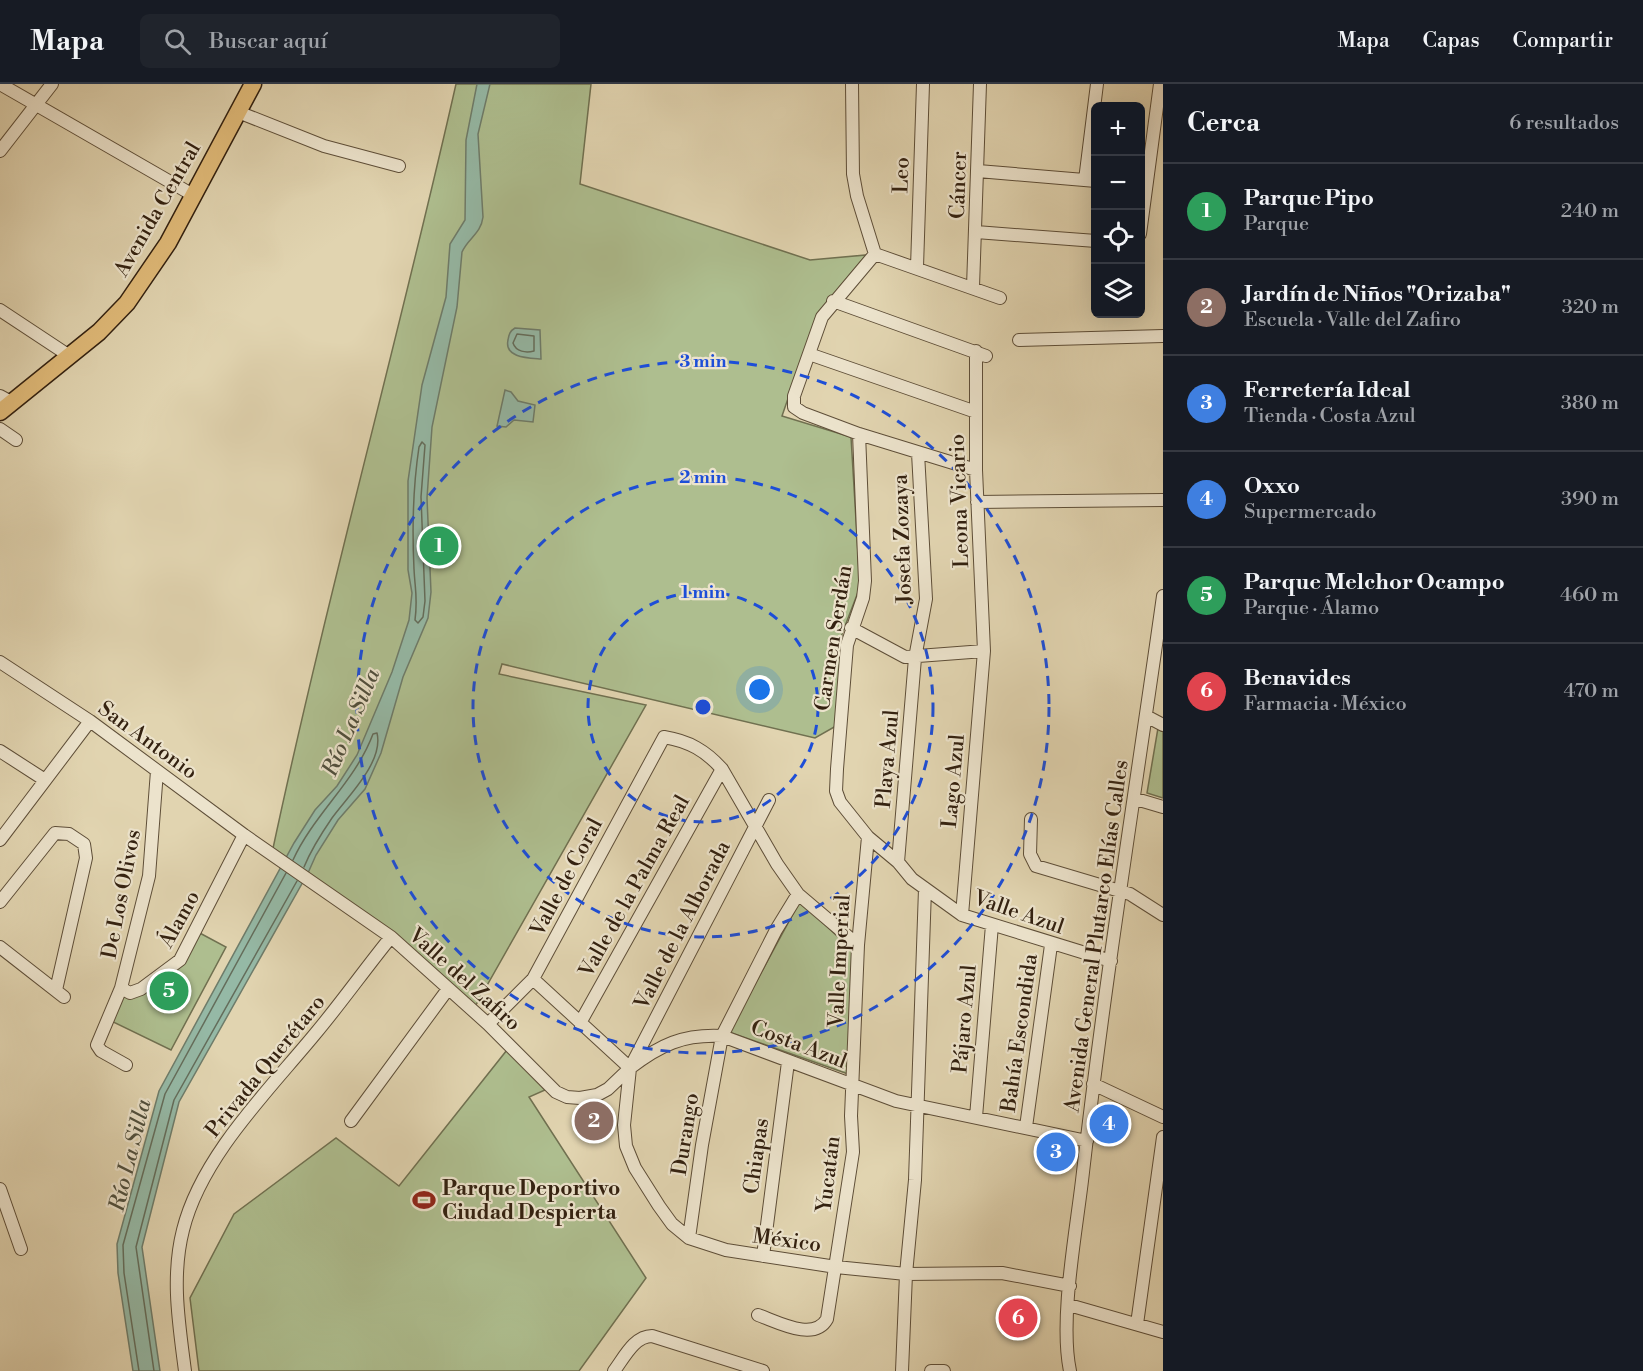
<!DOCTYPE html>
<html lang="es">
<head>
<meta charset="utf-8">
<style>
	:root { --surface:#171b24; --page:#20242c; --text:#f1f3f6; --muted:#9ea1a6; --line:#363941; --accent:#ea580c }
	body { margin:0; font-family:"Libre Bodoni",serif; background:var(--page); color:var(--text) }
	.controls { position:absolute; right:18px; top:18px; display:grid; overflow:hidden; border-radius:9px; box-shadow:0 6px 24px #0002 }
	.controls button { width:54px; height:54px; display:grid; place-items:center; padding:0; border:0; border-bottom:2px solid var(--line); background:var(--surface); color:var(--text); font:30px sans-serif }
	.you { position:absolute; left:760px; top:606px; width:21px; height:21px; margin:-15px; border:4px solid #fff; border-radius:50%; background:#1a73e8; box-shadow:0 0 0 9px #1a73e833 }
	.badge { display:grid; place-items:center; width:39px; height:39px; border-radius:50%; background:var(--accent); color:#fff; font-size:20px; font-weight:700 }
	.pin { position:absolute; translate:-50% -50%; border:3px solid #fff; box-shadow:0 2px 6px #0006 }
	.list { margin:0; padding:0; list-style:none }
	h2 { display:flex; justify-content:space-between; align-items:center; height:78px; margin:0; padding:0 24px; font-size:26px }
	h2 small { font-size:20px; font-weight:400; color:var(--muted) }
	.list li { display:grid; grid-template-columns:39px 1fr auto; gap:18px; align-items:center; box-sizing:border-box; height:96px; padding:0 24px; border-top:2px solid var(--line) }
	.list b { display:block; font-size:22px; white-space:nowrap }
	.list p { margin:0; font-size:20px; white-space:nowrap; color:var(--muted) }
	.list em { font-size:20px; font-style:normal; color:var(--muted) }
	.icon { flex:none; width:33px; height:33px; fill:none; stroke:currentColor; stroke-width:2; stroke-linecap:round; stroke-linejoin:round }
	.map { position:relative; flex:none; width:1163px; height:1287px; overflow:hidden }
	header { display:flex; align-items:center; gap:36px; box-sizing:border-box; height:84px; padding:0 30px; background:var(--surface); border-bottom:2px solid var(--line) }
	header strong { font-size:28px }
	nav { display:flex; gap:33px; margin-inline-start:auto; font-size:21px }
	.search { width:420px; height:54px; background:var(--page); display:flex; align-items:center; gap:15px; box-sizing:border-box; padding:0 21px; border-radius:9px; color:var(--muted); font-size:22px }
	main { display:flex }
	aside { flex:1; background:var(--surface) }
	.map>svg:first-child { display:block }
	.green { fill:#aebe8f; stroke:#707050; stroke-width:1.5 }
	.water { fill:#95b9a6; stroke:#6e7c6a; stroke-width:1.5 }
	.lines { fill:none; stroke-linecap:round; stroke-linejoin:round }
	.shore { stroke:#646d5b; stroke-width:1.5 }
	.minor-casing { stroke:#5e4e38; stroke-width:14 }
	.major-casing { stroke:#332110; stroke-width:19 }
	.minor { stroke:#ece3cc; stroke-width:12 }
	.major { stroke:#e0ba78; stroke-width:16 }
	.ring { fill:none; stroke:#1d4ed8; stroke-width:3; stroke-dasharray:10 8 }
	.labels { text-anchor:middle; stroke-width:4.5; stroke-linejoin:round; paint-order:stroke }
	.street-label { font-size:21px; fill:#332110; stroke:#ece3cc }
	.poi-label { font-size:21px; font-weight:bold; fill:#332110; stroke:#ece3cc; text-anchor:start }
	.water-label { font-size:22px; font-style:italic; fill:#504f3d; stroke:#ece3cc }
	.centre { fill:#1d4ed8; stroke:#ece3cc; stroke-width:3 }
	.ring-label { font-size:18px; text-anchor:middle; font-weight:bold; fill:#1d4ed8; stroke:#ece3cc; stroke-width:4.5; stroke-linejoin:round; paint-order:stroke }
</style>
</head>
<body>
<header>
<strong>Mapa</strong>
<div class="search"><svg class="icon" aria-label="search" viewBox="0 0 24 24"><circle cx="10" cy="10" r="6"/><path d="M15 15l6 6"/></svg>Buscar aquí</div>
<nav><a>Mapa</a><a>Capas</a><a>Compartir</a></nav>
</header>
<main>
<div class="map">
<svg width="1163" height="1287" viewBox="0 0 1163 1287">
	<rect width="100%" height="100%" fill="#e1d4b0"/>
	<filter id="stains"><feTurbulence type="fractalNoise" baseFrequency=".00333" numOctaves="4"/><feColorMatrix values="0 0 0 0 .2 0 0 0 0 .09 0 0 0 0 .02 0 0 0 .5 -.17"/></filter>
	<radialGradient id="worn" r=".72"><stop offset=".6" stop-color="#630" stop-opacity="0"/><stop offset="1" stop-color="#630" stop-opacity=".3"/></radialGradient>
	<path class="green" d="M456,0H591L580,100L810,176L866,171L817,230L782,332L851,353L860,503L842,550L836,642L815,654L502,580L499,590L646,621L473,926L380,845L272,769C327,511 398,257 456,0Z
		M1158,644L1163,647V714L1147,709Z
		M800,817L855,869L848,990L729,948Z
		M196,847L226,863L171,966L107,935L121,904L130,909L171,886Z
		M507,966L545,1006L529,1013L646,1194L579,1287H199L190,1214L234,1130L336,1054L399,1102Z"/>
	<path class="water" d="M477,0H490L478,50L483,133C481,150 468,154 462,168L457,223L432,343L427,414L431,508L428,534L403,593L381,669L365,705L338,736L316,771L308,789L179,1018L142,1163L160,1287H133L118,1189L117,1160L159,1007L294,759L315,726L337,702L357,671L392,588L409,536L412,509L408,486V397L422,301L446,213L450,160L465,136L466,56Z
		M515,244L540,246L541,275C529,274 504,274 508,256C509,250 510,247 515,244Z
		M505,306L511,308L518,317L535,321L533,338L514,336L506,343L497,342Z"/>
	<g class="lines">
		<path class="shore" d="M517,250L534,252V267C526,269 516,268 513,259Z
			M422,358L425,361L421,413L425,517L423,533L418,539L415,536C418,514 415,506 414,485C412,444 413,403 419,363Z
			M293,776C314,730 355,698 373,650L377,649C384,678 347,713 332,734C321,750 311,766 304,783
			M139,1287L124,1189L123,1161L165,1010L286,789
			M154,1287L136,1163L174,1016L297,797"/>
		<g class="minor-casing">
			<path id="minor" d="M0,0L193,111
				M852,0L853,90L857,112L875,170
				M238,28L324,62L399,82
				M0,67L52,0
				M978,87L1096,97
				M1085,96L1097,0
				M976,148L1096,157
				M1140,150L1160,0
				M875,170L822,233L794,312V323L803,329L859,350L976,386
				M875,170L1000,214
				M917,183L923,0
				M973,203L980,0
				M833,217L986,272
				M0,226L68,271
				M1019,256L1163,252
				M809,270L976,328
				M0,312L11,318
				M0,345L16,356
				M859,350L865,497L863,514L847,561L837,685L836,707L840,718L868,753L898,778L912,795L962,831L1111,877
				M977,418L1163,416
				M851,544L905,573L984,567
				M0,578L90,637L244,751L391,853L488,940L556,1008L567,1013L580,1014L597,1011L608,1005L630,984L769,716
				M1146,632L1163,641
				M0,667L45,696
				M1136,715L1163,723
				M1031,735L1030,770L1036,782L1130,810L1163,831
				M0,756L90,637
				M898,778L915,574L926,515L918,369
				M0,818L55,749L69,750L84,760L86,774L56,906
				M962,831L984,567L976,386V267
				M0,863L64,913
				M533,895L630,984C660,961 683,950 722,952L896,1017L1087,1057
				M121,904L130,909L141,905L180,876L244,751
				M580,939L722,685
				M488,940L533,895L664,653C689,657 706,667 722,685L777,780L798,810L858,861
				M126,981L101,967L97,961L121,904L149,792L157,687
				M630,984L624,1041L626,1062L635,1084L659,1122L672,1140L689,1154L726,1166L836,1183L906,1190L1002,1189L1070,1202
				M1093,1000L1163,1033
				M976,1033L992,841
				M351,1037L448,905
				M1026,1043L1051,861
				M0,1105L21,1165
				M689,1154L702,1061L722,952L776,846L798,810
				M763,1172L788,978
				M1069,1221L1163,1248
				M758,1231C778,1238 814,1258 827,1235L853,1068L851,1032L858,861L868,753
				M1137,1240L1163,1053
				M185,1287C179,1240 171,1193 183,1146C201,1073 268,1007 315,950C341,919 365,885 391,853
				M614,1287C624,1274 634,1252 652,1252L763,1287
				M902,1287L906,1190L915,1096L925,805
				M931,1287H944
				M1070,1287C1059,1234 1077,1144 1083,1088C1105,895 1136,704 1163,512"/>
		</g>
		<g class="major-casing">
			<path id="major" d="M0,328L99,248L127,219L168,159L253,0"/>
		</g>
		<use href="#minor" class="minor"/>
		<use href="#major" class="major"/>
	</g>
	<g class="ring">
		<circle cx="703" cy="623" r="115"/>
		<circle cx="703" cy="623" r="230"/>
		<circle cx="703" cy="623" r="346"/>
	</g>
	<defs>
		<g id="stadium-bare" transform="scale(1.8)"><path d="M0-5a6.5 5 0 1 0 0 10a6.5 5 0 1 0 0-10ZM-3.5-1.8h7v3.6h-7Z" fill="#8f2418" stroke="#ece3cc" stroke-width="2.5" paint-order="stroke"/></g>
	</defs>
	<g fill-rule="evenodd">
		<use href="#stadium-bare" x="424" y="1116"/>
	</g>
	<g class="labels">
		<g class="street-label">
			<text transform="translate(901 91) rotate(-88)" y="7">Leo</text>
			<text transform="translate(958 101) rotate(-88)" y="7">Cáncer</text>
			<text transform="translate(157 125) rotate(-60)" y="7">Avenida Central</text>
			<text transform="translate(959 417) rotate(-92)" y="7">Leona Vicario</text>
			<text transform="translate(902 455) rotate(-92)" y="7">Josefa Zozaya</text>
			<text transform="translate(833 554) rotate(-81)" y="7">Carmen Serdán</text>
			<text transform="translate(148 656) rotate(36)" y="7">San Antonio</text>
			<text transform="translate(887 675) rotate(-85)" y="7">Playa Azul</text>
			<text transform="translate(953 697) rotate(-85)" y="7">Lago Azul</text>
			<text transform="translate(566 793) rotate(-62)" y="7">Valle de Coral</text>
			<text transform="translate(634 802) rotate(-61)" y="7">Valle de la Palma Real</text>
			<text transform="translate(121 810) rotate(-79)" y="7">De Los Olivos</text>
			<text transform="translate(1019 828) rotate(19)" y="7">Valle Azul</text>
			<text transform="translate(179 835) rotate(-61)" y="7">Álamo</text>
			<text transform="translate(682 841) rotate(-63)" y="7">Valle de la Alborada</text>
			<text transform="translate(1096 852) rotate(-82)" y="7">Avenida General Plutarco Elías Calles</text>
			<text transform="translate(839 877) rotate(-87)" y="7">Valle Imperial</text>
			<text transform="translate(465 895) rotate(42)" y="7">Valle del Zafiro</text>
			<text transform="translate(964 935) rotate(-85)" y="7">Pájaro Azul</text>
			<text transform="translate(1019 949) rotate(-82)" y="7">Bahía Escondida</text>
			<text transform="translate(799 960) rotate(21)" y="7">Costa Azul</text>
			<text transform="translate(265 982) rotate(-51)" y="7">Privada Querétaro</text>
			<text transform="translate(685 1050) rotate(-81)" y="7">Durango</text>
			<text transform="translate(756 1072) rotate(-82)" y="7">Chiapas</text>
			<text transform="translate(828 1090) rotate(-83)" y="7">Yucatán</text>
			<text transform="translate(787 1156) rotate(8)" y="7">México</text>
		</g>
		<g class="poi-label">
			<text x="442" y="1111">Parque Deportivo<tspan x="442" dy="24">Ciudad Despierta</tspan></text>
		</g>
		<g class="water-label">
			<text transform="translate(350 638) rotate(-67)" y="8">Río La Silla</text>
			<text transform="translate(129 1071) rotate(-76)" y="8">Río La Silla</text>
		</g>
	</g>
	<circle cx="703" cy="623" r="9" class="centre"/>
	<g class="ring-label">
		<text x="703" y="283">3 min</text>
		<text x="703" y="399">2 min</text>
		<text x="703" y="514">1 min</text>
	</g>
	<rect width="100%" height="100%" filter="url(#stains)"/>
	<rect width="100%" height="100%" fill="url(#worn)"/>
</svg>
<div class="controls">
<button>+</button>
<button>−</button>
<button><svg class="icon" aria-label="locate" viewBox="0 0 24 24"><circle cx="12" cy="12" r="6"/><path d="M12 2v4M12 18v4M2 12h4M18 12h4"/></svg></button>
<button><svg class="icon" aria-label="layers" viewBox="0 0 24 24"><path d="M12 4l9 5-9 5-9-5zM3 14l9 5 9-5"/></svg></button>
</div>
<div class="you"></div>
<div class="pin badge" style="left:439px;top:462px;background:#2e9e5b">1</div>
<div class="pin badge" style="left:594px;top:1037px;background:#8d6e63">2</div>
<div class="pin badge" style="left:1056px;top:1068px;background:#3f7fe0">3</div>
<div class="pin badge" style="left:1109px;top:1040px;background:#3f7fe0">4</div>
<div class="pin badge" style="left:169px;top:907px;background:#2e9e5b">5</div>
<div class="pin badge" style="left:1018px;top:1234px;background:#e0444e">6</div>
</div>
<aside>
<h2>Cerca<small>6 resultados</small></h2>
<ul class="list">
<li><span class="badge" style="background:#2e9e5b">1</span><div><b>Parque Pipo</b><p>Parque</p></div><em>240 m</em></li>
<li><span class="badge" style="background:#8d6e63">2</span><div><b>Jardín de Niños &quot;Orizaba&quot;</b><p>Escuela · Valle del Zafiro</p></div><em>320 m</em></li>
<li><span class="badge" style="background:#3f7fe0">3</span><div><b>Ferretería Ideal</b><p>Tienda · Costa Azul</p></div><em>380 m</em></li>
<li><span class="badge" style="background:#3f7fe0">4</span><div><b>Oxxo</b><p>Supermercado</p></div><em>390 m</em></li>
<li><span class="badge" style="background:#2e9e5b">5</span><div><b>Parque Melchor Ocampo</b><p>Parque · Álamo</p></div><em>460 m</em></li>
<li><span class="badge" style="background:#e0444e">6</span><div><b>Benavides</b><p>Farmacia · México</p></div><em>470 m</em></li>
</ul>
</aside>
</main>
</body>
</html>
